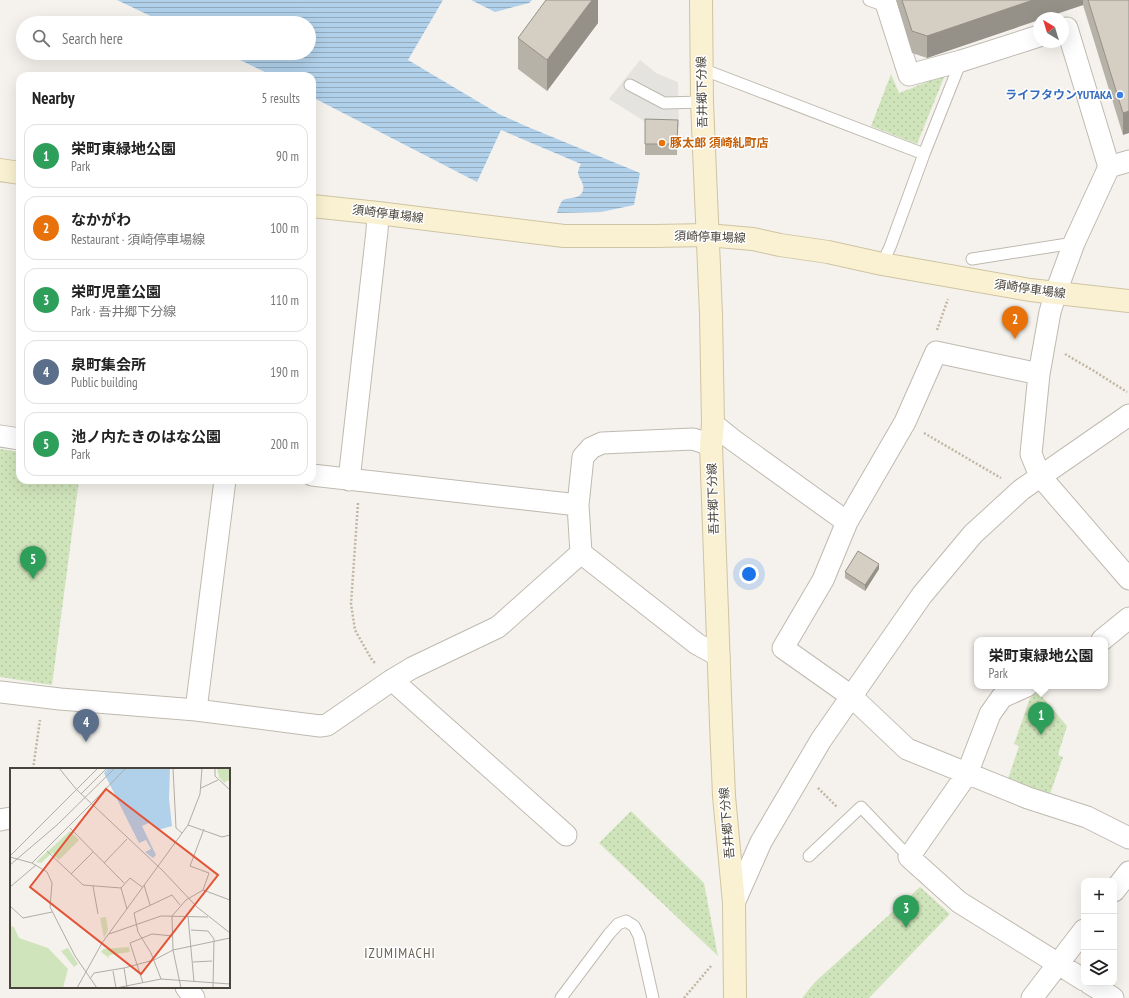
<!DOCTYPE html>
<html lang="en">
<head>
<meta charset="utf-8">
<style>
	:root { --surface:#fff; --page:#f6f6f6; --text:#222; --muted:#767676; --line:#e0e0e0; --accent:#e35335 }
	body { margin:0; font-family:"PT Sans Narrow","Noto Sans JP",sans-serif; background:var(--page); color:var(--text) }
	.controls { position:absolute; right:12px; bottom:12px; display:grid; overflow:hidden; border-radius:8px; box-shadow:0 4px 16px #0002 }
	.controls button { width:36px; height:36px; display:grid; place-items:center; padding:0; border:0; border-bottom:1px solid var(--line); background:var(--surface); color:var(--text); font:20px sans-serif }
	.compass { position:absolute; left:1033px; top:12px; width:36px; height:36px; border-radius:50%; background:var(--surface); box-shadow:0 4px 16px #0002; rotate:322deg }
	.you { position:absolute; left:749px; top:574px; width:14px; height:14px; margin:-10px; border:3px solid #fff; border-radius:50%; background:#1a73e8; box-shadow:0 0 0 6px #1a73e833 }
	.badge { display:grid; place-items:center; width:26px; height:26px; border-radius:50%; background:var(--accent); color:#fff; font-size:13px; font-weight:700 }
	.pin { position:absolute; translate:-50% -33px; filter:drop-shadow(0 1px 2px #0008) }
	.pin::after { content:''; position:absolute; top:21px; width:14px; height:12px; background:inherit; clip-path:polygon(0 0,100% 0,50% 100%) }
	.popup { position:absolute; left:974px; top:637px; width:134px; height:52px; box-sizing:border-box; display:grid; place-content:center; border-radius:8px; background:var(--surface); filter:drop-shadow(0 1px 3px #0005); font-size:13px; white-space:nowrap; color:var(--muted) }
	.popup b { font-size:15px; color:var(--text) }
	.popup::after { content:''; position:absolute; left:50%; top:100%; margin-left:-8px; border:8px solid transparent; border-top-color:var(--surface) }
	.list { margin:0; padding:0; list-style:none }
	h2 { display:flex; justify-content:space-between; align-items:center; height:52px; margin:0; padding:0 16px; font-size:17px }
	h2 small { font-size:13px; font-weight:400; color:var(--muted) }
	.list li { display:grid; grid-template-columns:26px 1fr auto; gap:12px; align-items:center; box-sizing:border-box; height:64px; margin:0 8px 8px; padding:0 8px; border:1px solid var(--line); border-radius:12px }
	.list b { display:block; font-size:15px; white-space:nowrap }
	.list p { margin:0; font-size:13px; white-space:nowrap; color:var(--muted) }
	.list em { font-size:13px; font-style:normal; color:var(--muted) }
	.icon { flex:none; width:22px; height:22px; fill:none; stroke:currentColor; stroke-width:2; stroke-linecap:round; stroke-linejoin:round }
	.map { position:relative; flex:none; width:1129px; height:998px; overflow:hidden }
	.search { position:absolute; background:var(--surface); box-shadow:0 4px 16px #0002; left:16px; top:16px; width:300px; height:44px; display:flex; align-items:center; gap:10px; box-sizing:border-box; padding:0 14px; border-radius:22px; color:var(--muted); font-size:15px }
	.panel { position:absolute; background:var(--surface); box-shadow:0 4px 16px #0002; left:16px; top:72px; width:300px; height:412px; border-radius:12px }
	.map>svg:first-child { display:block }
	.grass { fill:url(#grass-dots) }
	.parking { fill:#e4e3e0 }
	.water { fill:url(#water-rules) }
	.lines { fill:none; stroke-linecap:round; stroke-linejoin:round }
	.service-casing { stroke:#bfbab0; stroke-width:13 }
	.minor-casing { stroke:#bfbab0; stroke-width:23 }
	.secondary-casing { stroke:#cfc4a2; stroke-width:24 }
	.path { stroke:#c0b6a3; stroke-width:2.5; stroke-dasharray:2 2; stroke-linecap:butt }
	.service { stroke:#fff; stroke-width:11 }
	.minor { stroke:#fff; stroke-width:21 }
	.secondary { stroke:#f9f1d2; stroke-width:22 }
	.wall { fill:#b7b2a8 }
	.shaded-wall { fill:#959188 }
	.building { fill:#d5cfc3; stroke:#959188 }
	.shop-dot { fill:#3f7fe0; stroke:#fff; stroke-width:1.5 }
	.food-dot { fill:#e8710a; stroke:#fff; stroke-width:1.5 }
	.labels { text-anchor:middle; stroke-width:3; stroke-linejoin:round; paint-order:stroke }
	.street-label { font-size:12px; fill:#49443b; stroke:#fff }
	.shop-label { font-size:12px; font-weight:bold; fill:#366cbe; stroke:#fff; text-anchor:end }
	.food-label { font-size:12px; font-weight:bold; fill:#c56008; stroke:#fff; text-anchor:start }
	.quarter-label { font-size:14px; letter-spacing:1px; fill:#6a6153; stroke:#fff }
	.inset-road { fill:none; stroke:#b0aca6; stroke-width:1 }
	.view { fill:#e35335; fill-opacity:0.15; stroke:#e35335; stroke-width:2 }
	.inset-edge { fill:none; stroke:#49443b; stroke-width:2 }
</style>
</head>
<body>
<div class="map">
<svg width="1129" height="998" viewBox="0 0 1129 998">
	<defs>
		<pattern id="grass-dots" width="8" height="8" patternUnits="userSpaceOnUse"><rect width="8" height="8" fill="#d0e4bb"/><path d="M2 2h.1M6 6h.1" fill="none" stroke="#b4c5a2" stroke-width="1.8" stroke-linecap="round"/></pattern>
		<pattern id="water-rules" width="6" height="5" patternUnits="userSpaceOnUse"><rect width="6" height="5" fill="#b1d1ea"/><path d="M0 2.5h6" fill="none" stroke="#92abbf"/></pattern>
	</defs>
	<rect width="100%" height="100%" fill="#f5f2ed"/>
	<path class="grass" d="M891,74L899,93L945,75L917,144L871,126Z
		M0,449L20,452V480H79L52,685L0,677Z
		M1038,692L1067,726L1058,755L1063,757L1050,794L1008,779L1019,746L1014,744L1030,698Z
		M631,811L704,883L718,956L599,843Z
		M920,887L950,914L869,998H802L815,982Z"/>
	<path class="parking" d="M640,60L656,73L678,82L679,127L652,126L609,99Z"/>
	<path class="water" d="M117,0H443L408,60L499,114L528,127L640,173L634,205L601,212L557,213C558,209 560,204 562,201C567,196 580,201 583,190C585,184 579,179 578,173C578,170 580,166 581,164L501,130L477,182L312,97V76H273L226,53H309V23H165Z
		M471,0H532L529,3L495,12Z"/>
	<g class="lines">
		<g class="service-casing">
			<path id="service" d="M869,0L888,7
				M702,69L924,154
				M630,85L664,103L702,102
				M972,259L1074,243
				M882,264L890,247L924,154L961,61
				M809,856L861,807L909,857
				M561,998L609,934L618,924L626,921L634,926L639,936L653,998"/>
		</g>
		<g class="minor-casing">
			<path id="minor" d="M885,0L909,75L961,61L1039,36
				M1063,29L1067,28L1109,167L1074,243L1056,292L1050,312L1039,374L1031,454L1040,476L1129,579
				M1109,167L1129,161
				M1039,374L936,352L905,422L847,522L823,580L783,648L851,696L907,749L1028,798L1087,817L1129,838
				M713,424L733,440L847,522
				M0,436L20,439
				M312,475L578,505
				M349,480L377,231L378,213
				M581,553L697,644L719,656
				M1102,640L1129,618
				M392,680L566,835
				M1027,686L1002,697L990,714L967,774L909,857L959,902L1084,980
				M0,692L60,699L196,710L320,726L327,725L392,680L412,668L498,627L581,553L578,505L583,457L591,448L602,443L693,439L711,445
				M196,710L225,480
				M0,820L11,818
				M1114,891L1129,872
				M734,903L761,842L821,740L922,595L973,534L1021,490L1129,415
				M1089,983L1113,998
				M186,987L194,998
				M1032,998L1084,930"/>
		</g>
		<g class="secondary-casing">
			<path id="secondary" d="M701,0L702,102L711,314L713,424L711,445L721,723L724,796L734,903L735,998
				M0,170L20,173
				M312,206L378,213L564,236H655L707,235L753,239L780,245L828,252L882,264L1030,290L1129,301"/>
		</g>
		<path class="path" d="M937,330L948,299
			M1065,354L1094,371L1127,392
			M924,433L1001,478
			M358,503L351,604L355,630L372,660L376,664
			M1030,709L1035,716
			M33,769L40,720
			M818,788L837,807
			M684,998L711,966"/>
		<use href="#service" class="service"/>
		<use href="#minor" class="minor"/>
		<use href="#secondary" class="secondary"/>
	</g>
	<path class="wall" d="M598,0V23L547,91L518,69V38Z
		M896,0H1129L1123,135L1083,5L1044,18H1039L927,58L912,53Z
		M645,119L678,120L677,155H645Z
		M879,569L865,591L845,578V572Z"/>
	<path class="shaded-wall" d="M592,0H598V23L547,91V60Z
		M1033,0H1083V5L1044,18H1039V20L927,58V36Z
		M1129,111V133L1123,135V113Z
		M879,564V569L865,591V585Z"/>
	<path class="building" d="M546,0H592L547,60L518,38Z
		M902,0H1033L927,36L912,31Z
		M1088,0H1129V111L1123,113Z
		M645,119L678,120L677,144H645Z
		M858,551L879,564L865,585L845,572Z"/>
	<circle class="shop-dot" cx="1120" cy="95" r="4"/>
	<circle class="food-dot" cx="662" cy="143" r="4"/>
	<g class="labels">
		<g class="street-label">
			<text transform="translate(702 92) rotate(-91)" y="4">吾井郷下分線</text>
			<text transform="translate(388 214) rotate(7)" y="4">須崎停車場線</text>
			<text transform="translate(710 237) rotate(2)" y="4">須崎停車場線</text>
			<text transform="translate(1030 289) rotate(8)" y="4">須崎停車場線</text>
			<text transform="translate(713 499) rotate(-92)" y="4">吾井郷下分線</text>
			<text transform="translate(727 823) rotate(-95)" y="4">吾井郷下分線</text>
		</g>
		<g class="shop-label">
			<text x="1112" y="99">ライフタウンYUTAKA</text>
		</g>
		<g class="food-label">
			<text x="670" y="147">豚太郎 須崎糺町店</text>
		</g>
		<g class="quarter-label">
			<text x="400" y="958">IZUMIMACHI</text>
		</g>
	</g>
	<g transform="translate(10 768)">
		<rect width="220" height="220" fill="#f5f2ed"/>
		<path d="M60,63L69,72L49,92L42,85L31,95L26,94ZM96,149L98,162L94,170L90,150ZM119,179L120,184L99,187V190L91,184L93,181ZM58,180L68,196L64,199L51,183Z" fill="#d0e4bb"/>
		<path d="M207,0H220V15L218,12L214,15L209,9ZM0,158L4,159L9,170L38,180L58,201L53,220H0Z" fill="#d0e4bb"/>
		<path d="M98,0H160L159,31L162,58L148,62L141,54L132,58L146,87L143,90L135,84L141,81L136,72L129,75L94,5Z" fill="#b1d1ea"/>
		<path class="inset-road" d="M49,0L66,21M163,0L166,60L172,65M205,0V8L220,22M191,20L208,12M66,21L152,102L187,139L220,165M71,26L97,0M82,35L116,0M178,57L212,69L220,67M60,60L114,115M37,83L73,117L111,120L120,110L132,119M0,88L88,0M0,89L22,95L37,104L42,115L40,139L65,188L87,220M22,95L82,35M94,95L117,71M0,97L47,57L105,0M61,106L83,84M134,117L140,137M83,118L88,146M0,119L26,97M111,120L117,141M193,122L220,132M0,138L13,150L42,144M178,148L184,214M181,162L198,163L204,171L203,220M99,166L151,148L198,149M183,194L202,193M114,200L117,219M103,203L106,220M80,211L84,205L114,200L144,192L163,182L220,170M151,211L141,185L128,164L124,145L162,127L170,137M133,215L120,175L142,166L163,168M67,220L92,175L178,57L190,26L192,0M106,220L151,211L220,216M171,220L163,182L162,148L176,132L193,122L199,105L180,98L194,61"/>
		<path class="view" d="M96,21L208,107L131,206L20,119Z"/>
		<rect width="220" height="220" class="inset-edge"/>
	</g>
</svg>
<div class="controls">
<button>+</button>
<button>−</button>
<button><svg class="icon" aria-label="layers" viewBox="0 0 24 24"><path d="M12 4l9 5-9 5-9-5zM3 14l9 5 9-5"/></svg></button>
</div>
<svg class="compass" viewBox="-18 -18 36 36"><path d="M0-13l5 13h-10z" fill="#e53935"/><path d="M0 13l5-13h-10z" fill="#767676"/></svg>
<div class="you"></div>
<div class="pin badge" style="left:1041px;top:735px;background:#2e9e5b">1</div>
<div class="popup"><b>栄町東緑地公園</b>Park</div>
<div class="pin badge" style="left:1015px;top:339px;background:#e8710a">2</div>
<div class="pin badge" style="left:906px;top:928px;background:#2e9e5b">3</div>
<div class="pin badge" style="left:86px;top:742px;background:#5c6f8a">4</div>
<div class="pin badge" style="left:33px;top:579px;background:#2e9e5b">5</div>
<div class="search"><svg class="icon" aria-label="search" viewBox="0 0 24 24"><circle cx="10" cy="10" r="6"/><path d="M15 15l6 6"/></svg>Search here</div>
<section class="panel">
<h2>Nearby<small>5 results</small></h2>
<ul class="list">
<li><span class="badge" style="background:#2e9e5b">1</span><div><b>栄町東緑地公園</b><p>Park</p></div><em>90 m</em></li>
<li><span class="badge" style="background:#e8710a">2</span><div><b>なかがわ</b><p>Restaurant · 須崎停車場線</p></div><em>100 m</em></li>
<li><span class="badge" style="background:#2e9e5b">3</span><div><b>栄町児童公園</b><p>Park · 吾井郷下分線</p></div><em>110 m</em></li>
<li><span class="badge" style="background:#5c6f8a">4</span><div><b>泉町集会所</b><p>Public building</p></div><em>190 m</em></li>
<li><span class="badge" style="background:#2e9e5b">5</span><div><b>池ノ内たきのはな公園</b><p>Park</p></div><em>200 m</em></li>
</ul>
</section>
</div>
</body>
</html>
